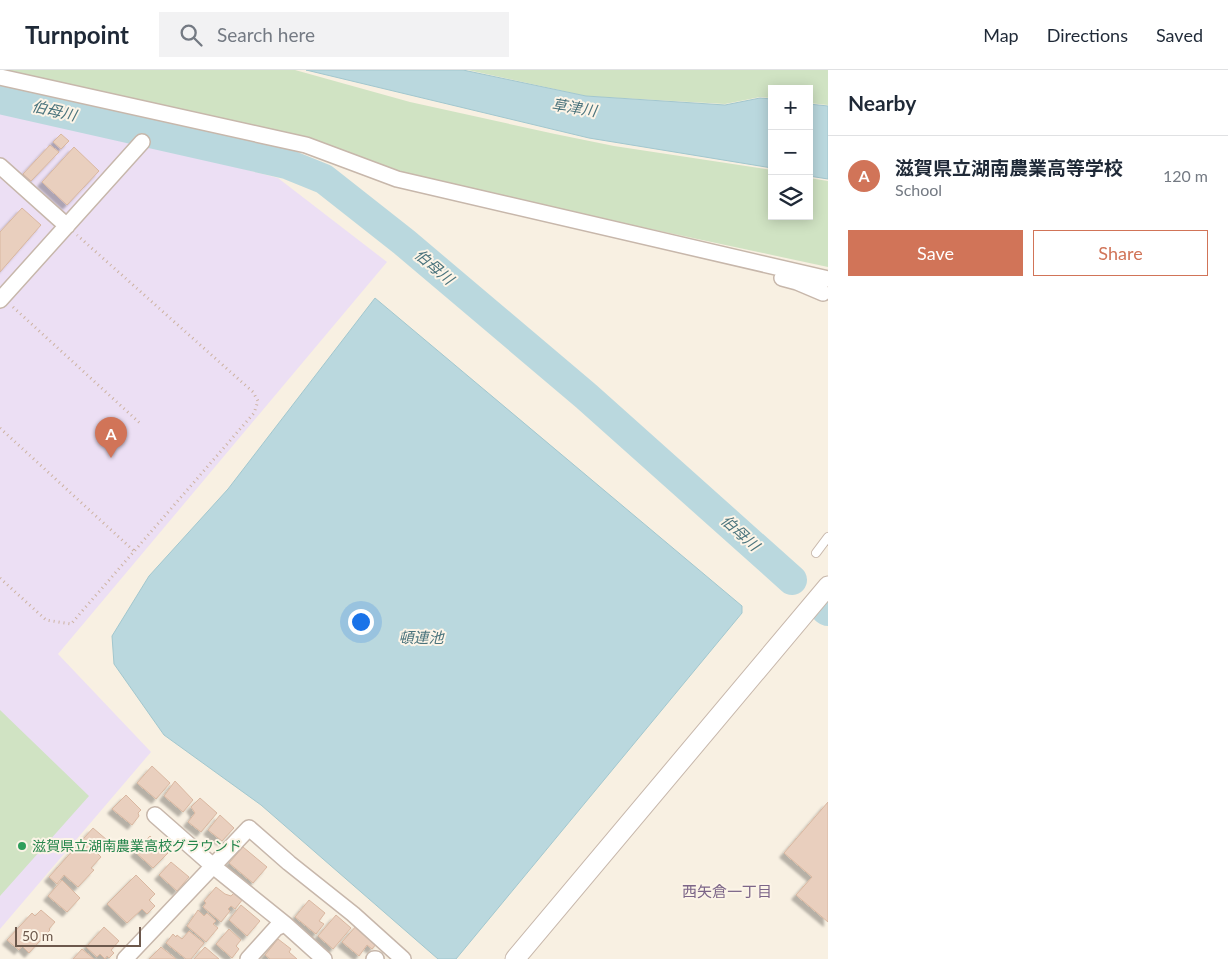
<!DOCTYPE html>
<html lang="en">
<head>
<meta charset="utf-8">
<style>
	:root { --surface:#fff; --page:#f2f2f3; --text:#1f2937; --muted:#747a83; --line:#e0e1e3; --accent:#d17458 }
	body { margin:0; font-family:Lato,"Noto Sans JP",sans-serif; background:var(--page); color:var(--text) }
	.controls { position:absolute; right:15px; top:15px; display:grid; overflow:hidden; border-radius:0px; box-shadow:0 2px 12px #0003 }
	.controls button { width:45px; height:45px; display:grid; place-items:center; padding:0; border:0; border-bottom:1px solid var(--line); background:var(--surface); color:var(--text); font:25px sans-serif }
	.scale { position:absolute; left:15px; bottom:12px; width:126px; box-sizing:border-box; padding-left:5px; border:2px solid #6c584c; border-top:0; font-size:14px; line-height:18px; white-space:nowrap; color:#6c584c; -webkit-text-stroke:4px #fcf4e7; paint-order:stroke }
	.you { position:absolute; left:360px; top:551px; width:18px; height:18px; margin:-12px; border:4px solid #fff; border-radius:50%; background:#1a73e8; box-shadow:0 0 0 8px #1a73e833 }
	.badge { display:grid; place-items:center; width:32px; height:32px; border-radius:50%; background:var(--accent); color:#fff; font-size:16px; font-weight:700 }
	.pin { position:absolute; translate:-50% -41px; filter:drop-shadow(0 1px 2px #0008) }
	.pin::after { content:''; position:absolute; top:26px; width:18px; height:15px; background:inherit; clip-path:polygon(0 0,100% 0,50% 100%) }
	.list { margin:0; padding:0; list-style:none }
	h2 { display:flex; justify-content:space-between; align-items:center; height:65px; margin:0; padding:0 20px; font-size:21px }
	h2 small { font-size:16px; font-weight:400; color:var(--muted) }
	.list li { display:grid; grid-template-columns:32px 1fr auto; gap:15px; align-items:center; box-sizing:border-box; height:80px; padding:0 20px; border-top:1px solid var(--line) }
	.list b { display:block; font-size:19px; white-space:nowrap }
	.list p { margin:0; font-size:16px; white-space:nowrap; color:var(--muted) }
	.list em { font-size:16px; font-style:normal; color:var(--muted) }
	.actions { display:flex; gap:10px; padding:15px 20px }
	.actions a { flex:1; padding:11px 0; border:1px solid var(--accent); border-radius:0px; text-align:center; font-size:18px; color:var(--accent) }
	.actions .main { background:var(--accent); color:#fff }
	.icon { flex:none; width:28px; height:28px; fill:none; stroke:currentColor; stroke-width:2; stroke-linecap:round; stroke-linejoin:round }
	.map { position:relative; flex:none; width:828px; height:889px; overflow:hidden }
	header { display:flex; align-items:center; gap:30px; box-sizing:border-box; height:70px; padding:0 25px; background:var(--surface); border-bottom:1px solid var(--line) }
	header strong { font-size:24px }
	nav { display:flex; gap:28px; margin-inline-start:auto; font-size:18px }
	.search { width:350px; height:45px; background:var(--page); display:flex; align-items:center; gap:12px; box-sizing:border-box; padding:0 18px; border-radius:0px; color:var(--muted); font-size:19px }
	main { display:flex }
	aside { flex:1; background:var(--surface) }
	.map>svg:first-child { display:block }
	.education { fill:#ecdff4 }
	.green { fill:#d0e3c3 }
	.water { fill:#bad8de; stroke:#a2c7ce }
	.lines { fill:none; stroke-linecap:round; stroke-linejoin:round }
	.river { stroke:#bad8de; stroke-width:30 }
	.building { fill:#e9cfbe; stroke:#d9b7a0; filter:url(#shadow) }
	.service-casing { stroke:#c7b7ab; stroke-width:10 }
	.minor-casing { stroke:#c7b7ab; stroke-width:18 }
	.tertiary-casing { stroke:#c7b7ab; stroke-width:21 }
	.path { stroke:#cdb3a2; stroke-width:3; stroke-dasharray:1 4; stroke-linecap:butt }
	.service { stroke:#fff; stroke-width:8 }
	.minor { stroke:#fff; stroke-width:15 }
	.tertiary { stroke:#fff; stroke-width:19 }
	.leisure-dot { fill:#2e9e5b; stroke:#fcf4e7; stroke-width:2 }
	.labels { text-anchor:middle; stroke-width:4; stroke-linejoin:round; paint-order:stroke }
	.leisure-label { font-size:14px; fill:#27864d; stroke:#fcf4e7; text-anchor:start }
	.water-label { font-size:15px; font-style:italic; fill:#4a737c; stroke:#fcf4e7 }
	.neighbourhood-label { font-size:15px; fill:#7c6588; stroke:#fcf4e7 }
</style>
</head>
<body>
<header>
<strong>Turnpoint</strong>
<div class="search"><svg class="icon" aria-label="search" viewBox="0 0 24 24"><circle cx="10" cy="10" r="6"/><path d="M15 15l6 6"/></svg>Search here</div>
<nav><a>Map</a><a>Directions</a><a>Saved</a></nav>
</header>
<main>
<div class="map">
<svg width="828" height="889" viewBox="0 0 828 889">
	<defs>
		<filter id="shadow"><feDropShadow dx="-4.5" dy="4.5" stdDeviation="1" flood-color="#0004"/></filter>
	</defs>
	<rect width="100%" height="100%" fill="#f8f0e2"/>
	<path class="education" d="M0,38L89,59L278,108L387,192L58,584L151,682L0,859Z"/>
	<path class="green" d="M0,0H295L410,32L555,64L614,76L772,100V146H809V108L828,111V197L399,105Z
		M468,0H828V35L809,33V19H772V28L760,27L725,34L586,26Z
		M0,640L89,726L0,826Z"/>
	<path class="water" d="M306,0H463L586,26L725,35L760,28L772,29V98L589,68Z
		M809,34L828,36V109L809,106Z
		M375,228L742,536V543L456,889H438L261,735L164,665L114,594L112,566L149,506L228,419Z"/>
	<g class="lines">
		<path class="river" d="M0,29L287,94L324,109L404,172L586,326L792,510
			M826,540L828,541"/>
	</g>
	<path class="building" d="M61,64L69,71L61,79L53,72Z
		M50,75L59,82L31,111L23,104Z
		M74,77L99,101L67,135L42,112Z
		M22,138L41,155L0,202V162Z
		M152,696L170,713L156,729L137,713Z
		M175,711L193,730L183,742L164,726Z
		M126,725L141,740L138,743L139,746L132,755L112,739Z
		M200,728L217,743L201,762L188,752L195,743L191,737Z
		M828,732V852L796,825L812,807L784,783Z
		M220,745L234,758L222,771L208,760Z
		M93,758L107,770L96,782L101,787L91,798L94,800L78,817L64,805L57,814L49,807Z
		M150,766L168,783L153,798L135,782Z
		M243,777L267,797L253,813L229,793Z
		M171,792L189,807L177,821L159,805Z
		M136,805L155,824L149,830L155,836L147,844L142,839L127,853L107,834Z
		M62,810L80,828L67,842L48,826Z
		M216,817L225,824L231,826L235,822L243,829L235,839L231,836L228,839L230,841L221,852L203,837L206,833L204,831Z
		M309,830L325,843L319,851L324,854L316,864L295,847Z
		M241,835L260,851L247,866L229,850Z
		M41,840L55,852L49,859L50,860L29,883L22,876L19,880L7,870L32,843L35,846Z
		M198,840L204,846L207,843L216,851L213,854L218,858L206,872L187,856Z
		M336,845L351,858L333,879L318,866Z
		M357,855L378,872L372,879L367,875L359,886L342,872Z
		M104,857L119,871L111,880L114,883L109,888L107,886L105,889L100,884L97,887L86,877Z
		M229,859L241,870L236,876L239,879L232,888L216,874Z
		M189,861L204,873L191,889H186L166,873L173,864L176,867L177,865L182,869Z
		M278,869L291,879L289,882L297,889H270L265,885Z
		M161,877L176,889H149Z
		M205,877L219,889H194Z
		M82,879L94,889H73Z"/>
	<g class="lines">
		<g class="service-casing">
			<path id="service" d="M816,483L828,467"/>
		</g>
		<g class="minor-casing">
			<path id="minor" d="M0,7L306,75L397,109L828,209
				M0,96L67,156
				M782,208L797,212L823,223
				M0,230L142,72
				M155,745L213,796L285,854
				M125,889L249,758L289,793L353,844L403,889
				M248,889L276,858L285,854L324,889
				M374,889H376"/>
		</g>
		<g class="tertiary-casing">
			<path id="tertiary" d="M515,889L828,516"/>
		</g>
		<path class="path" d="M13,237L142,355
			M0,358L134,481
			M0,508L46,550L71,554L254,343L258,331L253,322L77,165"/>
		<use href="#service" class="service"/>
		<use href="#minor" class="minor"/>
		<use href="#tertiary" class="tertiary"/>
	</g>
	<circle class="leisure-dot" cx="22" cy="776" r="5"/>
	<g class="labels">
		<g class="leisure-label">
			<text x="32" y="781">滋賀県立湖南農業高校グラウンド</text>
		</g>
		<g class="water-label">
			<text transform="translate(574 38) rotate(9)" y="5">草津川</text>
			<text transform="translate(54 41) rotate(13)" y="5">伯母川</text>
			<text transform="translate(434 197) rotate(40)" y="5">伯母川</text>
			<text transform="translate(740 463) rotate(42)" y="5">伯母川</text>
			<text x="421" y="573">頓連池</text>
		</g>
		<g class="neighbourhood-label">
			<text x="727" y="827">西矢倉一丁目</text>
		</g>
	</g>
</svg>
<div class="controls">
<button>+</button>
<button>−</button>
<button><svg class="icon" aria-label="layers" viewBox="0 0 24 24"><path d="M12 4l9 5-9 5-9-5zM3 14l9 5 9-5"/></svg></button>
</div>
<div class="scale">50 m</div>
<div class="you"></div>
<div class="pin badge" style="left:111px;top:388px">A</div>
</div>
<aside>
<h2>Nearby<small></small></h2>
<ul class="list">
<li><span class="badge">A</span><div><b>滋賀県立湖南農業高等学校</b><p>School</p></div><em>120 m</em></li>
</ul>
<div class="actions"><a class="main">Save</a><a>Share</a></div>
</aside>
</main>
</body>
</html>
